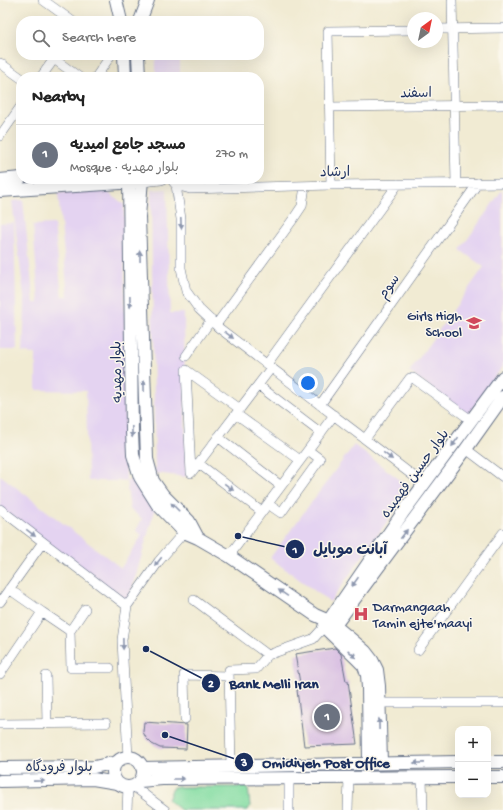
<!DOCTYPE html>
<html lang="en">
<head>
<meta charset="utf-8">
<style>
	:root { --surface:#fff; --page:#f2f2f2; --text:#222; --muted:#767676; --line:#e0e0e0; --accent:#d1495b }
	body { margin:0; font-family:"Gochi Hand","Playpen Sans Arabic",sans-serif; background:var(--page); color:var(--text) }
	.controls { position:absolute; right:12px; bottom:12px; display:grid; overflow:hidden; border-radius:8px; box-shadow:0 4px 16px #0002 }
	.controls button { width:36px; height:36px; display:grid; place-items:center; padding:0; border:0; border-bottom:1px solid var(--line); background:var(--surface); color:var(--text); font:20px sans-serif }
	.compass { position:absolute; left:407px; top:12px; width:36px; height:36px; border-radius:50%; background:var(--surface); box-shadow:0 4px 16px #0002; rotate:33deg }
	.you { position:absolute; left:308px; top:383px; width:14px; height:14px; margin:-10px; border:3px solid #fff; border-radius:50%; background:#1a73e8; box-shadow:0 0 0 6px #1a73e833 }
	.badge { display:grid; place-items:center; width:26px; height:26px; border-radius:50%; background:var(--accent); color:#fff; font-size:13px; font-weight:700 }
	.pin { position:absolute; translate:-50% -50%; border:2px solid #fff; box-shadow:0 1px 4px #0006 }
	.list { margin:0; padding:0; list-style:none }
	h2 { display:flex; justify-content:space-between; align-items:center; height:52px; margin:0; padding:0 16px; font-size:17px }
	h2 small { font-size:13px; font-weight:400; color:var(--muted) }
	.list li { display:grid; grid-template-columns:26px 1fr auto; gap:12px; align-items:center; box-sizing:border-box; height:60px; padding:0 16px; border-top:1px solid var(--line) }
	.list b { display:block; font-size:15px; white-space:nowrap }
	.list p { margin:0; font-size:13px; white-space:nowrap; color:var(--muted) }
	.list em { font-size:13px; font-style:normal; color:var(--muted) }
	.icon { flex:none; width:22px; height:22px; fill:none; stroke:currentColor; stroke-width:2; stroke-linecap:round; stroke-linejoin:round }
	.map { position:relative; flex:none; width:503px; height:810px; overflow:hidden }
	.search { position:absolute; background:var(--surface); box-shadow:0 4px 16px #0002; left:16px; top:16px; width:248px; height:44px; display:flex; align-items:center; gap:10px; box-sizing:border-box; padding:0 14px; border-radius:16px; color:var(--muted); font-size:15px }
	.panel { position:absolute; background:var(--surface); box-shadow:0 4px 16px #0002; left:16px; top:72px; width:248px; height:112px; border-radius:16px }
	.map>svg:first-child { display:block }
	.built { fill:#e4d3f1 }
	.green { fill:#84dda3; stroke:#508680 }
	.building { fill:#d4b8e1 }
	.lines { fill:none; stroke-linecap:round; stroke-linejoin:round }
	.street-casing { stroke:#667187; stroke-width:10 }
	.secondary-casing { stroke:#667187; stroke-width:14 }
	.street { stroke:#fff; stroke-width:9 }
	.secondary { stroke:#fff; stroke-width:12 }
	.oneway { fill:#8d97ae }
	.labels { text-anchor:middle; stroke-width:3; stroke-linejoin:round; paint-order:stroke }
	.street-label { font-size:14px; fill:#1b2f5e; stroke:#fbf7ec }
	.poi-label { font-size:14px; fill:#1b2f5e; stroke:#fbf7ec; text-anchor:end }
	.leader { fill:none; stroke:#1b2f5e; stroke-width:1.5 }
	.callout-dot { fill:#1b2f5e; stroke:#fbf7ec; stroke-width:1.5 }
	.mark-label { font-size:12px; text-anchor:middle; font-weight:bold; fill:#fff }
	.callout-label { font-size:15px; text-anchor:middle; font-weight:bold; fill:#1b2f5e; stroke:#fbf7ec; stroke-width:3; stroke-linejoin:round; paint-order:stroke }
</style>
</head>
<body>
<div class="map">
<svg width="503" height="810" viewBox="0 0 503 810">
	<rect width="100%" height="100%" fill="#fbf7ec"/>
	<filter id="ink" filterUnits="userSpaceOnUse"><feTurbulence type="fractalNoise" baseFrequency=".025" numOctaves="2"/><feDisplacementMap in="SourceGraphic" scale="8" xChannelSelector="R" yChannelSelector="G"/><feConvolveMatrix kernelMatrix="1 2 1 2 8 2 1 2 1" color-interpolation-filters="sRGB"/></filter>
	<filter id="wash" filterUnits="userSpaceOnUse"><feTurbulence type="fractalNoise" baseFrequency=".012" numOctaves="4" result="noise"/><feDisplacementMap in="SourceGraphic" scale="16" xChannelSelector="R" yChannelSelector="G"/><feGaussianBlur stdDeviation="0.9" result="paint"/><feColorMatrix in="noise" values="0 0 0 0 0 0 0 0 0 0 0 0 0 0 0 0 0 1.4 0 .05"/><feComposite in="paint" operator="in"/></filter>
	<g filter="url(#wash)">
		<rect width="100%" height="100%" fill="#f1ebd3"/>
		<path class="built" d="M156,55H180V77H156Z
			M103,189L124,204L126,481L140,477L155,509L127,606L0,509V475L121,568L142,535L136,531L142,519L130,509L126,481H88L86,391L36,390V354L23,353L25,304L12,201L23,200L34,303H39L33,225L54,224L62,296H68L58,193Z
			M167,189L170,313H184L186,477L155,473L151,190Z
			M502,190L503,366L468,415L409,372L484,267L460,250Z
			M14,223L17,350H0V224Z
			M354,445L408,486L409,491L330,602L270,558Z"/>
		<path class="green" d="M173,787H248L250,806L248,810H181L168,800Z"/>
		<g id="blocks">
			<path class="building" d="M335,648L341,654L346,681H348L357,744L304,746L297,690L301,689L295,654Z
				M144,722L187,725L186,749L160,748L152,744L146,738L143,732Z"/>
		</g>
	</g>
	<g filter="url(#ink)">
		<use href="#blocks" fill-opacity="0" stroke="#667187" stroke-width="1"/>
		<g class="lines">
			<g class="street-casing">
				<path id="street" d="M43,0L72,21
					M452,0L456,184
					M437,29L503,28
					M0,63L21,78
					M41,77L54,59L79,77
					M96,77L111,55
					M329,107L503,105
					M0,136L21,106
					M171,179L176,185L190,189L331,185L503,183
					M142,182L161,180L164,179
					M176,185L181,219V268L186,291L199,309L219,328L424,484
					M331,185L328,31L413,30
					M216,325L294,218L302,206L305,186
					M186,356L211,320
					M267,364L398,184
					M258,385L321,433
					M320,405L478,183
					M240,409L186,370L191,473L271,368
					M236,414L300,460
					M218,437L281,486
					M365,439L410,378H413L471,420
					M466,449L503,477
					M198,463L262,512
					M268,504L281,513L320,459L308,450
					M0,509L127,606
					M229,556L334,415
					M194,600L268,655L313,639L324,627
					M0,602L43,542
					M42,612L70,631L71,668H110
					M70,631L85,609
					M418,650L503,533
					M0,674L42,612L9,589
					M46,676L47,723
					M379,703H503
					M185,719L184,675L229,676
					M0,724L106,723
					M128,758L122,640L127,606L159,561L184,532
					M231,766L229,670L256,669L268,655
					M422,778L423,810
					M289,779V810
					M133,786L165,810
					M127,810L128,787
					M348,810L349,778"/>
			</g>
			<g class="secondary-casing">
				<path id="secondary" d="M116,0L121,21
					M140,21L148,0
					M124,55L125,77
					M138,55L139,77
					M129,179L132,432L133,455L140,477L157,504L184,532L198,538L229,556L315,615L329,621L352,640L365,651L372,660L377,670L379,686L381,763
					M142,179L139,217L147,459L153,481L163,495L189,521L198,538
					M0,180L21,178
					M0,191L136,182
					M325,626L402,514L503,377
					M324,627L357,659L364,666L367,675L368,688L369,763
					M330,632L466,449L503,397
					M113 772a15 15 0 1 1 30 0a15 15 0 1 1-30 0Z
					M488,762H503
					M0,768L94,767L117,762
					M142,768L458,762
					M488,777H503
					M0,781L93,779L117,783
					M140,781L162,779L458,777"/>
			</g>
			<use href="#street" class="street"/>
			<use href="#secondary" class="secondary"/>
		</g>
		<defs><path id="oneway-solid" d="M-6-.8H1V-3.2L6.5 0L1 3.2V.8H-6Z"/></defs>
		<g class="oneway">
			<use href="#oneway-solid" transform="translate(181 223) rotate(88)"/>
			<use href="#oneway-solid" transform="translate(140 256) rotate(-91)"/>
			<use href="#oneway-solid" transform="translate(130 302) rotate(89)"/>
			<use href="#oneway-solid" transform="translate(229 335) rotate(37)"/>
			<use href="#oneway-solid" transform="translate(144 386) rotate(-91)"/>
			<use href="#oneway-solid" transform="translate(132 432) rotate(88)"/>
			<use href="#oneway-solid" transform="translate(455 442) rotate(126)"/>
			<use href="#oneway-solid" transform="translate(388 456) rotate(37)"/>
			<use href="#oneway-solid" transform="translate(229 487) rotate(37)"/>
			<use href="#oneway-solid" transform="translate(175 507) rotate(-135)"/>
			<use href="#oneway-solid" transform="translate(31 533) rotate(37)"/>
			<use href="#oneway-solid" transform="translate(404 534) rotate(-53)"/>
			<use href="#oneway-solid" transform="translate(158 562) rotate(128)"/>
			<use href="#oneway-solid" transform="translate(355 582) rotate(125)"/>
			<use href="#oneway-solid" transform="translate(283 593) rotate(-146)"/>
			<use href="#oneway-solid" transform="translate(123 644) rotate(89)"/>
			<use href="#oneway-solid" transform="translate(352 654) rotate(43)"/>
			<use href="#oneway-solid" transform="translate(379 724) rotate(-91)"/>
			<use href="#oneway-solid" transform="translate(419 763) rotate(179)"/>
			<use href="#oneway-solid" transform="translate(179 779)"/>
			<use href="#oneway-solid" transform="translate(39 781) rotate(-1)"/>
		</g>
	</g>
	<defs>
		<g id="school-bare" transform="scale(1.2)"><path d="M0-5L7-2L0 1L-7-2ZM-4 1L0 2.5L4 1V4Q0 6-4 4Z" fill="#d1495b" stroke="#fbf7ec" stroke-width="2.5" paint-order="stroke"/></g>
		<g id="hospital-bare" transform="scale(1.2)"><path d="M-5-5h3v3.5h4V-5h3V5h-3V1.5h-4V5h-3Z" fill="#d1495b" stroke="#fbf7ec" stroke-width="2.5" paint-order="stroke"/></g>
	</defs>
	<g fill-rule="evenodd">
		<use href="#school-bare" x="474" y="323"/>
		<use href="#hospital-bare" x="361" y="614"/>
	</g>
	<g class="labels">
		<g class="street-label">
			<text transform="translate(416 92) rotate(-1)" y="5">اسفند</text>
			<text transform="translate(335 171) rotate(-1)" y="5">ارشاد</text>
			<text transform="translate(388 286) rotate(-55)" y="5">سوم</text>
			<text transform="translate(116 372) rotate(-91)" y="5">بلوار مهدیه</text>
			<text transform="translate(414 473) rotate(-54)" y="5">بلوار حسین فهمیده</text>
			<text x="59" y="771">بلوار فرودگاه</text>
		</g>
		<g class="poi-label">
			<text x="462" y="320">Girls High<tspan x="462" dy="16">School</tspan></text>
			<text x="373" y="611" text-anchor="start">Darmangaah<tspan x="373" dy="16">Tamin ejte'maayi</tspan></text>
		</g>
	</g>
	<path class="leader" d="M238 536L295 549M146 649L211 683M165 735L244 762"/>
	<g class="callout-dot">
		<circle cx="238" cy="536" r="4"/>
		<circle cx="146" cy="649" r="4"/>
		<circle cx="165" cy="735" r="4"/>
		<circle cx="295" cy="549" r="10"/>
		<circle cx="211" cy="683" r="10"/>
		<circle cx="244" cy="762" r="10"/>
	</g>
	<g class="mark-label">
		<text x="295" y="553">1</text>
		<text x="211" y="687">2</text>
		<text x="244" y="766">3</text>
	</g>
	<g class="callout-label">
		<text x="350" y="554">آبانت موبایل</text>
		<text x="274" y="688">Bank Melli Iran</text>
		<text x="326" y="767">Omidiyeh Post Office</text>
	</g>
</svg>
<div class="controls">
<button>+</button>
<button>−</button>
</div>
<svg class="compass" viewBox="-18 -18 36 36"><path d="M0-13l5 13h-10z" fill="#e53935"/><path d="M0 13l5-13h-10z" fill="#767676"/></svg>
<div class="you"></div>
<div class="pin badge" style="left:327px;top:717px;background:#6b7280">1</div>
<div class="search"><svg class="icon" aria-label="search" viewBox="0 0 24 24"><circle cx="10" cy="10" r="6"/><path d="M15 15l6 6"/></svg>Search here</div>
<section class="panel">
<h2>Nearby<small></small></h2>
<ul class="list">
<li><span class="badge" style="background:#6b7280">1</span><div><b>مسجد جامع امیدیه</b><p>Mosque · بلوار مهدیه</p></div><em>270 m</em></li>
</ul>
</section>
</div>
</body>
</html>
